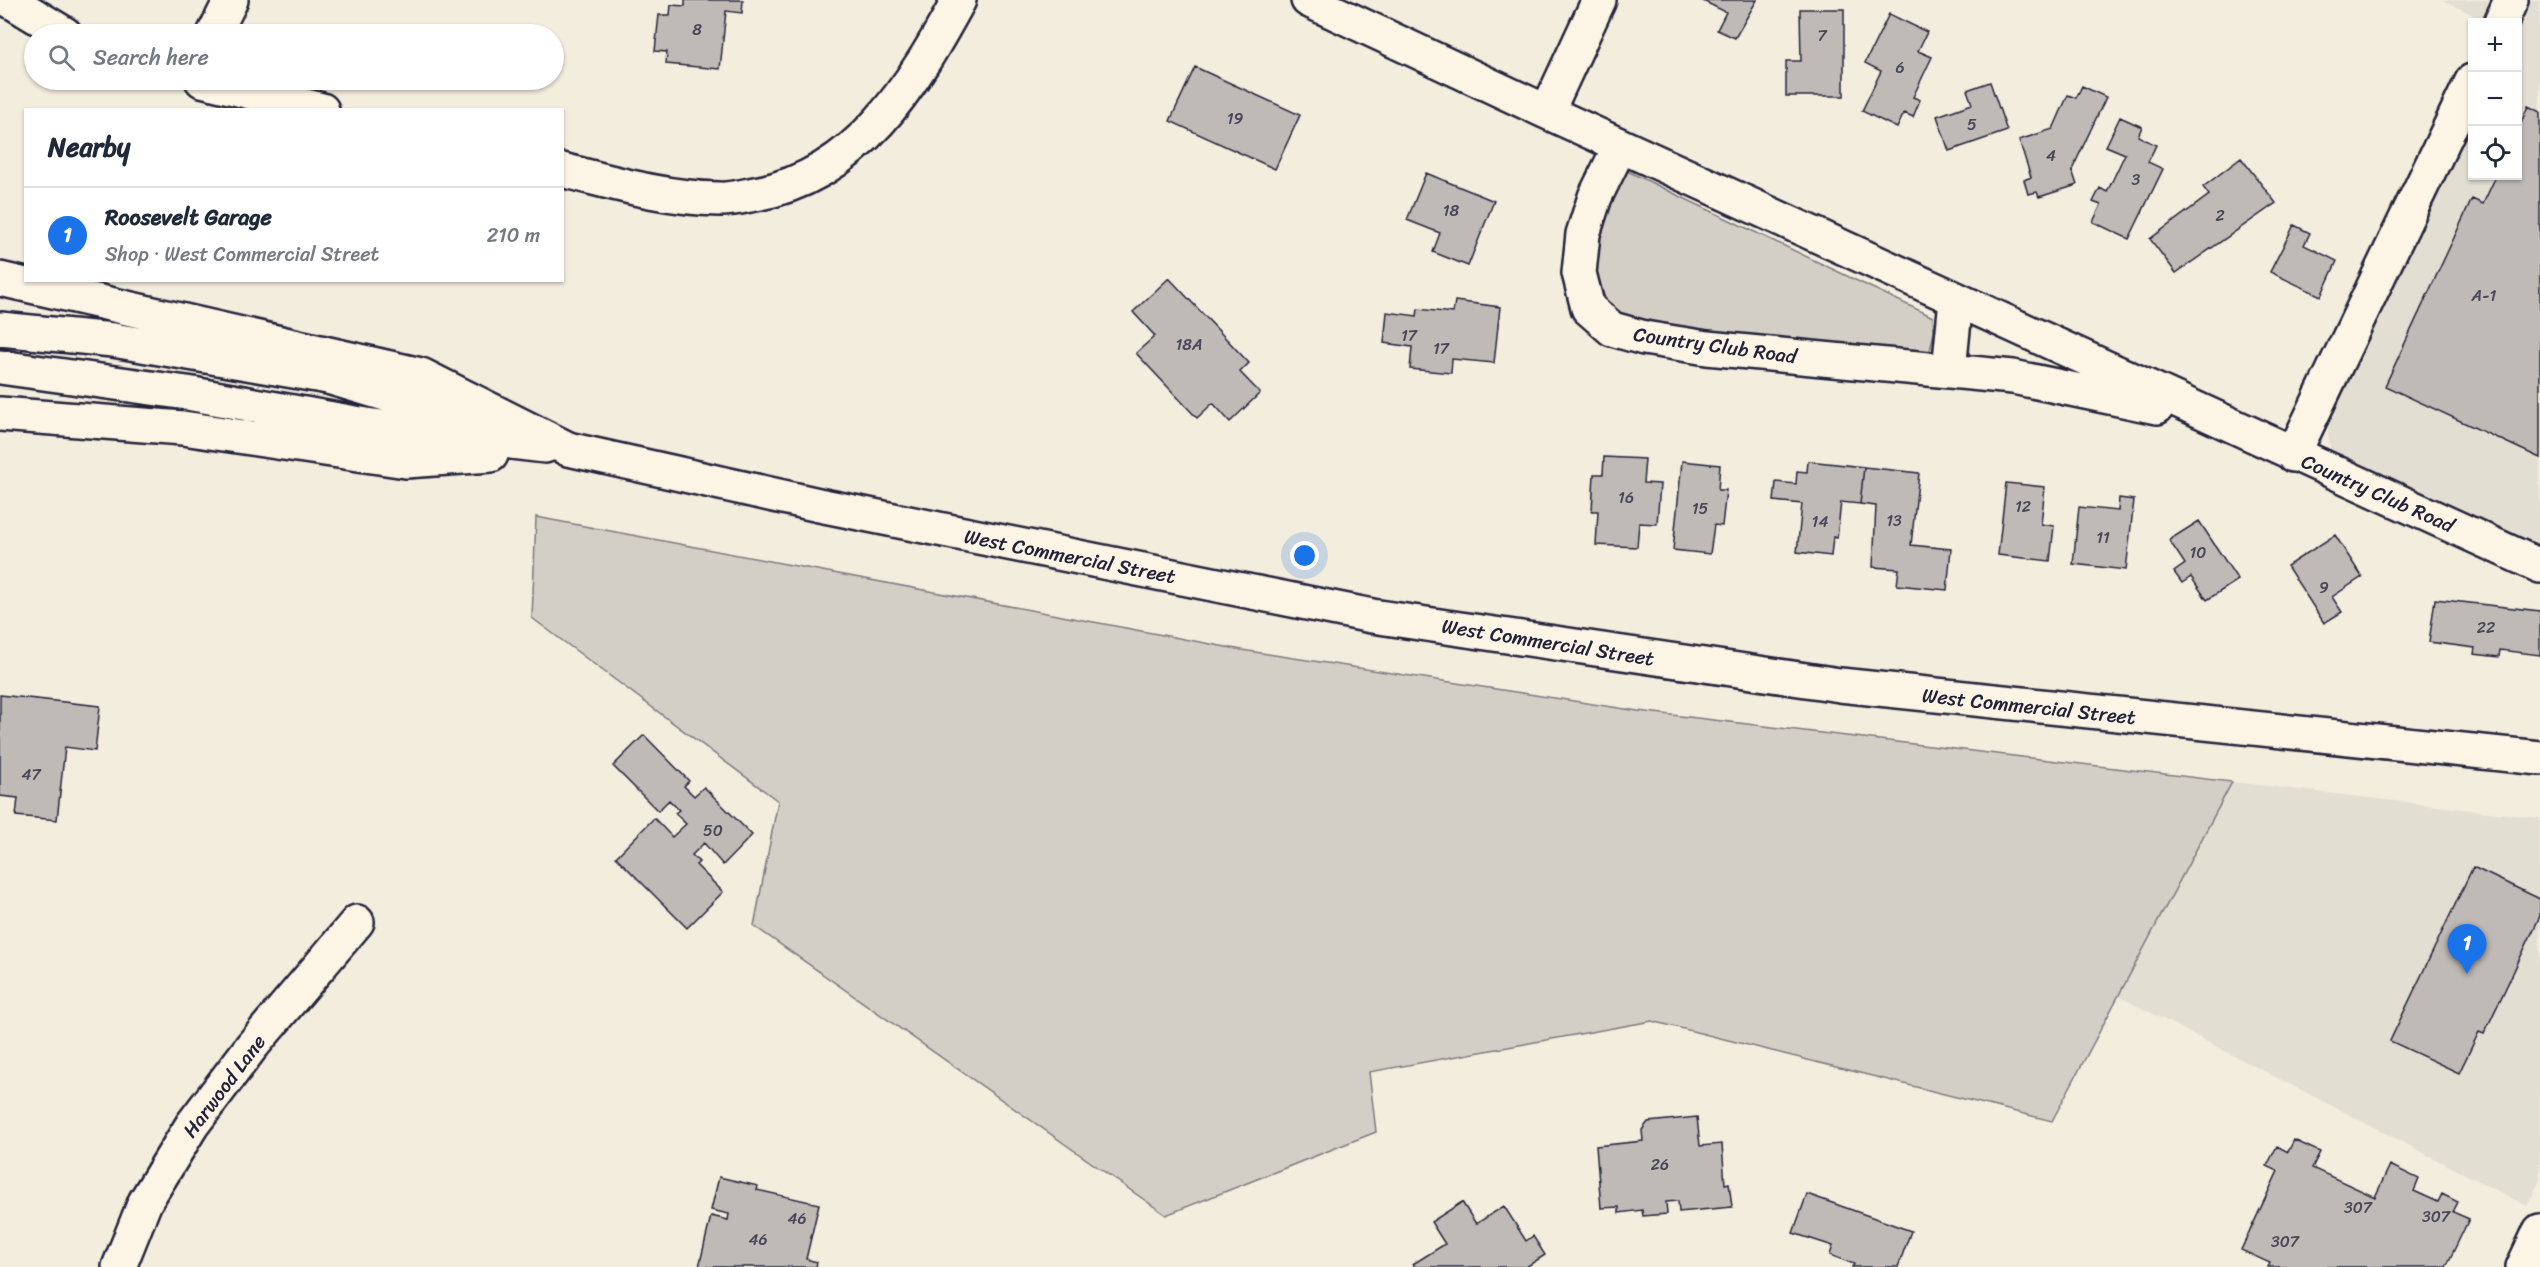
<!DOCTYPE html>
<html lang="en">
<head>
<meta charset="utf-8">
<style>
	:root { --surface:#fff; --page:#f6f6f7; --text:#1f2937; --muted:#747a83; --line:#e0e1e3; --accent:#1a73e8 }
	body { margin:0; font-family:Sriracha,sans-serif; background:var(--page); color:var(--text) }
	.controls { position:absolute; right:18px; top:18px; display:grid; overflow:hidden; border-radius:0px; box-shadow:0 2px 4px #0004 }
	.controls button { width:54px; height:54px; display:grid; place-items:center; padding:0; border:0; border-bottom:2px solid var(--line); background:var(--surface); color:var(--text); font:30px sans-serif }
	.you { position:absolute; left:1305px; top:556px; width:21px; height:21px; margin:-15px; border:4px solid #fff; border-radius:50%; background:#1a73e8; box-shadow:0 0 0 9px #1a73e833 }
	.badge { display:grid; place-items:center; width:39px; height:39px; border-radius:50%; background:var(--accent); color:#fff; font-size:20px; font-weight:700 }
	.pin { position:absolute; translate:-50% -50px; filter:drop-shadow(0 2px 3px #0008) }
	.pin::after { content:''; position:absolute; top:32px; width:21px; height:18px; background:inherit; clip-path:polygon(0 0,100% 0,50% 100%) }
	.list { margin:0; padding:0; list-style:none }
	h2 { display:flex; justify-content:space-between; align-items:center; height:78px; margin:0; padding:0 24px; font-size:26px }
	h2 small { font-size:20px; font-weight:400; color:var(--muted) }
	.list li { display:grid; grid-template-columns:39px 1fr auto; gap:18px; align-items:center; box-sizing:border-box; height:96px; padding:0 24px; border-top:2px solid var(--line) }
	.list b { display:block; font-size:22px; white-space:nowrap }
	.list p { margin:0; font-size:20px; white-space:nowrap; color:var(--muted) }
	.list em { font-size:20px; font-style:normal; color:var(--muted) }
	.icon { flex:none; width:33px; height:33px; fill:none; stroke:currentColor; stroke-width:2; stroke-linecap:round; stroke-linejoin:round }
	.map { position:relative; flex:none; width:2540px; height:1267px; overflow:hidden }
	.search { position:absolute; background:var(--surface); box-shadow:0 2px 4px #0004; left:24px; top:24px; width:540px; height:66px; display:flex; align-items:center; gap:15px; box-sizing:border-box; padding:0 21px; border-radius:33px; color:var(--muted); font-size:22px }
	.panel { position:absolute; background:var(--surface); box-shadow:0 2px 4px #0004; left:24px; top:108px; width:540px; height:174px; border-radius:0px }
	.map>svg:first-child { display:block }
	.built { fill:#e3ded2 }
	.green { fill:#d4cfc6; stroke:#7b7880; stroke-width:1.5 }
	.building { fill:#bfbab6; stroke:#22223b; stroke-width:1.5 }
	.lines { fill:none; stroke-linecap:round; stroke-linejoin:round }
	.minor-casing { stroke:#22223b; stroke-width:38 }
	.major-casing { stroke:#22223b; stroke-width:38 }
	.highway-casing { stroke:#22223b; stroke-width:38 }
	.minor { stroke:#fcf5e5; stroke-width:33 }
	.major { stroke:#fcf5e5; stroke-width:33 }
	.highway { stroke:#fcf5e5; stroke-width:33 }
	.labels { text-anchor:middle; stroke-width:5; stroke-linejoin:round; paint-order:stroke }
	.number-label { font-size:16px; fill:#49485a }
	.street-label { font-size:20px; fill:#22223b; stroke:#fcf5e5 }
</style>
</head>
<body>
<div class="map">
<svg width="2540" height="1267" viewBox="0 0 2540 1267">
	<rect width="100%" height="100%" fill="#f3edde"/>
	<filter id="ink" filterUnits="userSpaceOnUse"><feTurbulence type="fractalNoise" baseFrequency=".0167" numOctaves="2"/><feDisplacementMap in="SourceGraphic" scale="12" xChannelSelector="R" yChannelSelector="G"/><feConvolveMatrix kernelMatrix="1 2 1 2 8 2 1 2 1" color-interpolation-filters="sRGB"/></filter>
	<g filter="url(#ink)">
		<path class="built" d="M2442,0H2540V546L2332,455L2328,436L2329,416L2472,119V176H2518V22H2488Z
			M2232,782L2540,818V1180L2527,1206L2118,996Z"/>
		<path class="green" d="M1625,170L1933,317L1934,332L1930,351L1685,330L1612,310C1579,258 1600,220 1625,170Z
			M536,517L1242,650L1638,711L2232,782L2052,1121L1652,1021L1369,1072L1376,1132L1166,1215L754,926L778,801L532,618Z"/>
		<path class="building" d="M685,0H743L742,13L726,11L720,69L666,64L667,52L655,51L659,15H670L671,5L685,6Z
			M1701,0H1757L1735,38L1717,30L1726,12Z
			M1800,9H1844V96H1786V61H1801Z
			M1889,14L1927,32L1918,51L1932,57L1913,97L1920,100L1913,117L1904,113L1897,128L1862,111L1881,71L1865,63Z
			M1195,67L1300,115L1275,169L1170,121Z
			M1990,82L2007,131L1949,151L1937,116L1972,104L1967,90Z
			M2082,86L2106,97L2072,170L2077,185L2039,197L2037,192L2028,194L2024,180L2031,177L2019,140L2053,129L2068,95L2076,98Z
			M2528,106L2540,112V458L2385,386L2472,199L2483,204L2496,176H2518V130Z
			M2120,117L2142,127L2138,136L2156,145L2148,162L2163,169L2129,239L2093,222L2101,205L2093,202L2100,188L2107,192L2125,154L2106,146Z
			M2241,158L2276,203L2176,273L2150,239L2209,195L2203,187Z
			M1426,173L1494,201L1468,266L1433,252L1440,233L1407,220Z
			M2294,225L2310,233L2304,245L2337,261L2321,296L2270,272Z
			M1169,278L1249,363L1240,372L1260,393L1230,422L1213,403L1197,418L1136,353L1155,336L1133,312Z
			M1455,301L1500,307L1494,363L1452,359L1451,373L1410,369L1412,347L1384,343L1387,312L1417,316L1418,309L1453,313Z
			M1604,457L1645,459L1643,483L1660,484L1657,524L1639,523L1637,547L1596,545L1598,511H1592L1594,474H1603Z
			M1682,461L1720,465L1718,490H1726L1722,526L1714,525L1710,554L1673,550Z
			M1808,461L1864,467L1860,504L1841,502L1837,538L1833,537L1831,556L1797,552L1802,504L1774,501L1776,482L1796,484L1797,471L1807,472Z
			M1864,467L1919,473L1911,545L1951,549L1947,590L1897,585L1899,569L1873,567L1876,506L1860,504Z
			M2006,483L2045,487L2041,524L2054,526L2050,561L1998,555Z
			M2119,498L2134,500L2126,570L2073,564L2079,507L2118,511Z
			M2199,521L2238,580L2207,600L2191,577L2182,583L2174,572L2185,564L2169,540Z
			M2335,535L2362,577L2332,597L2342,612L2324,623L2287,566Z
			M2435,599L2540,611V655L2500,650L2499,657L2474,654L2475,648L2429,642Z
			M0,695L100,706L95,751L65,747L57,820L16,816L18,798L0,796Z
			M644,735L689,781L684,786L694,796L704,787L752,835L723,865L704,843L692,855L699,862L696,865L723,892L687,928L616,857L654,818L672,837L686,824L675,813L679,810L669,800L658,811L613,766Z
			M2473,867L2540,899V916L2484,1034L2479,1032L2459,1073L2390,1041Z
			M1697,1117L1700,1146L1722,1144L1725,1184L1729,1183L1732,1207L1679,1212L1678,1201L1666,1202L1667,1214L1643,1216L1642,1210L1619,1213V1207L1601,1208L1596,1146L1643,1141L1642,1130L1648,1122Z
			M2294,1140L2320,1152L2312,1168L2375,1197L2390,1165L2419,1179L2414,1191L2438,1202L2442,1194L2458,1202L2453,1212L2469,1219L2446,1267H2268L2270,1263L2241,1250L2278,1171L2267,1166L2277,1146L2288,1152Z
			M719,1177L758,1186L757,1190L819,1204L806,1259L817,1262L816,1267H699L711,1216L728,1220L729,1214L711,1210Z
			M1807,1194L1911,1231L1898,1267H1852L1854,1264L1830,1255L1833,1246L1793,1233Z
			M1462,1202L1476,1224L1504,1206L1526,1241L1533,1236L1545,1255L1526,1267H1415L1413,1264L1445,1244L1431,1222Z"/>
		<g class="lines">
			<g class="minor-casing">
				<path id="minor" d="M9,0L65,34
					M1308,0L1547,112L2540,566
					M2501,22L2511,0
					M214,34L231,0
					M202,80L322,110
					M1547,112L1599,0
					M1620,146L1595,197L1583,234L1579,273L1588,308L1612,329L1644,338L1707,348L2013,377L2157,407
					M562,170C614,183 665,198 719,199C731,200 744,196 755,194C859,176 913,84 959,0
					M1949,370L1956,300
					M2293,455L2472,81
					M119,1267L145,1202L192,1125L252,1046L357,922
					M2523,1267L2540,1231"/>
			</g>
			<g class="major-casing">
				<path id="major" d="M568,449L819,505L1372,616L1840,685L2540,758"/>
			</g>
			<g class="highway-casing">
				<path id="highway" d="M0,279L421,375L568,449
					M0,329L113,340L328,377L482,423
					M0,367L187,393L372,426L545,446
					M0,414L183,428L406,461L491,455"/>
			</g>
			<use href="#minor" class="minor"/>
			<use href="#major" class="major"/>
			<use href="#highway" class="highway"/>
		</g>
	</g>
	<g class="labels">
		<g class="number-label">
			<text x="697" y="35">8</text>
			<text x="1822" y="41">7</text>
			<text x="1900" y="73">6</text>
			<text x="1235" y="124">19</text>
			<text x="1972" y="130">5</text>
			<text x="2051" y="161">4</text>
			<text x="2136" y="185">3</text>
			<text x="1451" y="216">18</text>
			<text x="2220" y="221">2</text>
			<text x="2484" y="301">A-1</text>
			<text x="1409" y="341">17</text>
			<text x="1189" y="350">18A</text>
			<text x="1441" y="354">17</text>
			<text x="1626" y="503">16</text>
			<text x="2023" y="512">12</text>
			<text x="1700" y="514">15</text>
			<text x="1894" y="526">13</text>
			<text x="1820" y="527">14</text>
			<text x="2103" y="543">11</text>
			<text x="2198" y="558">10</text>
			<text x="2324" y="593">9</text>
			<text x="2486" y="633">22</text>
			<text x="31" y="780">47</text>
			<text x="713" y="836">50</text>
			<text x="1660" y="1170">26</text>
			<text x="2358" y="1213">307</text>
			<text x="2436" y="1222">307</text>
			<text x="797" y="1224">46</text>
			<text x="758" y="1245">46</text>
			<text x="2285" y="1247">307</text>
		</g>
		<g class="street-label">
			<text transform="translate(1715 345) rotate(8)" y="7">Country Club Road</text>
			<text transform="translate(2378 493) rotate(24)" y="7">Country Club Road</text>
			<text transform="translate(1070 556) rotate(11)" y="7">West Commercial Street</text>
			<text transform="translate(1548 642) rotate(9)" y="7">West Commercial Street</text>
			<text transform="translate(2029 706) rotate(6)" y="7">West Commercial Street</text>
			<text transform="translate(224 1086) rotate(-53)" y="7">Harwood Lane</text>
		</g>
	</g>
</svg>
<div class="controls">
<button>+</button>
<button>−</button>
<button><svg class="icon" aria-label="locate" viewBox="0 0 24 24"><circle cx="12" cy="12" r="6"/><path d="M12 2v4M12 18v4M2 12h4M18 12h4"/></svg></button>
</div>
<div class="you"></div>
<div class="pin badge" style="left:2467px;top:974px">1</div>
<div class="search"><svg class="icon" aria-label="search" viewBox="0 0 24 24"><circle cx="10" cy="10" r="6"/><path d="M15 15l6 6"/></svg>Search here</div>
<section class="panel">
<h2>Nearby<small></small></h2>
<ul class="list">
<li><span class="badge">1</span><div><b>Roosevelt Garage</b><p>Shop · West Commercial Street</p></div><em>210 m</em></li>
</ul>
</section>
</div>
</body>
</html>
